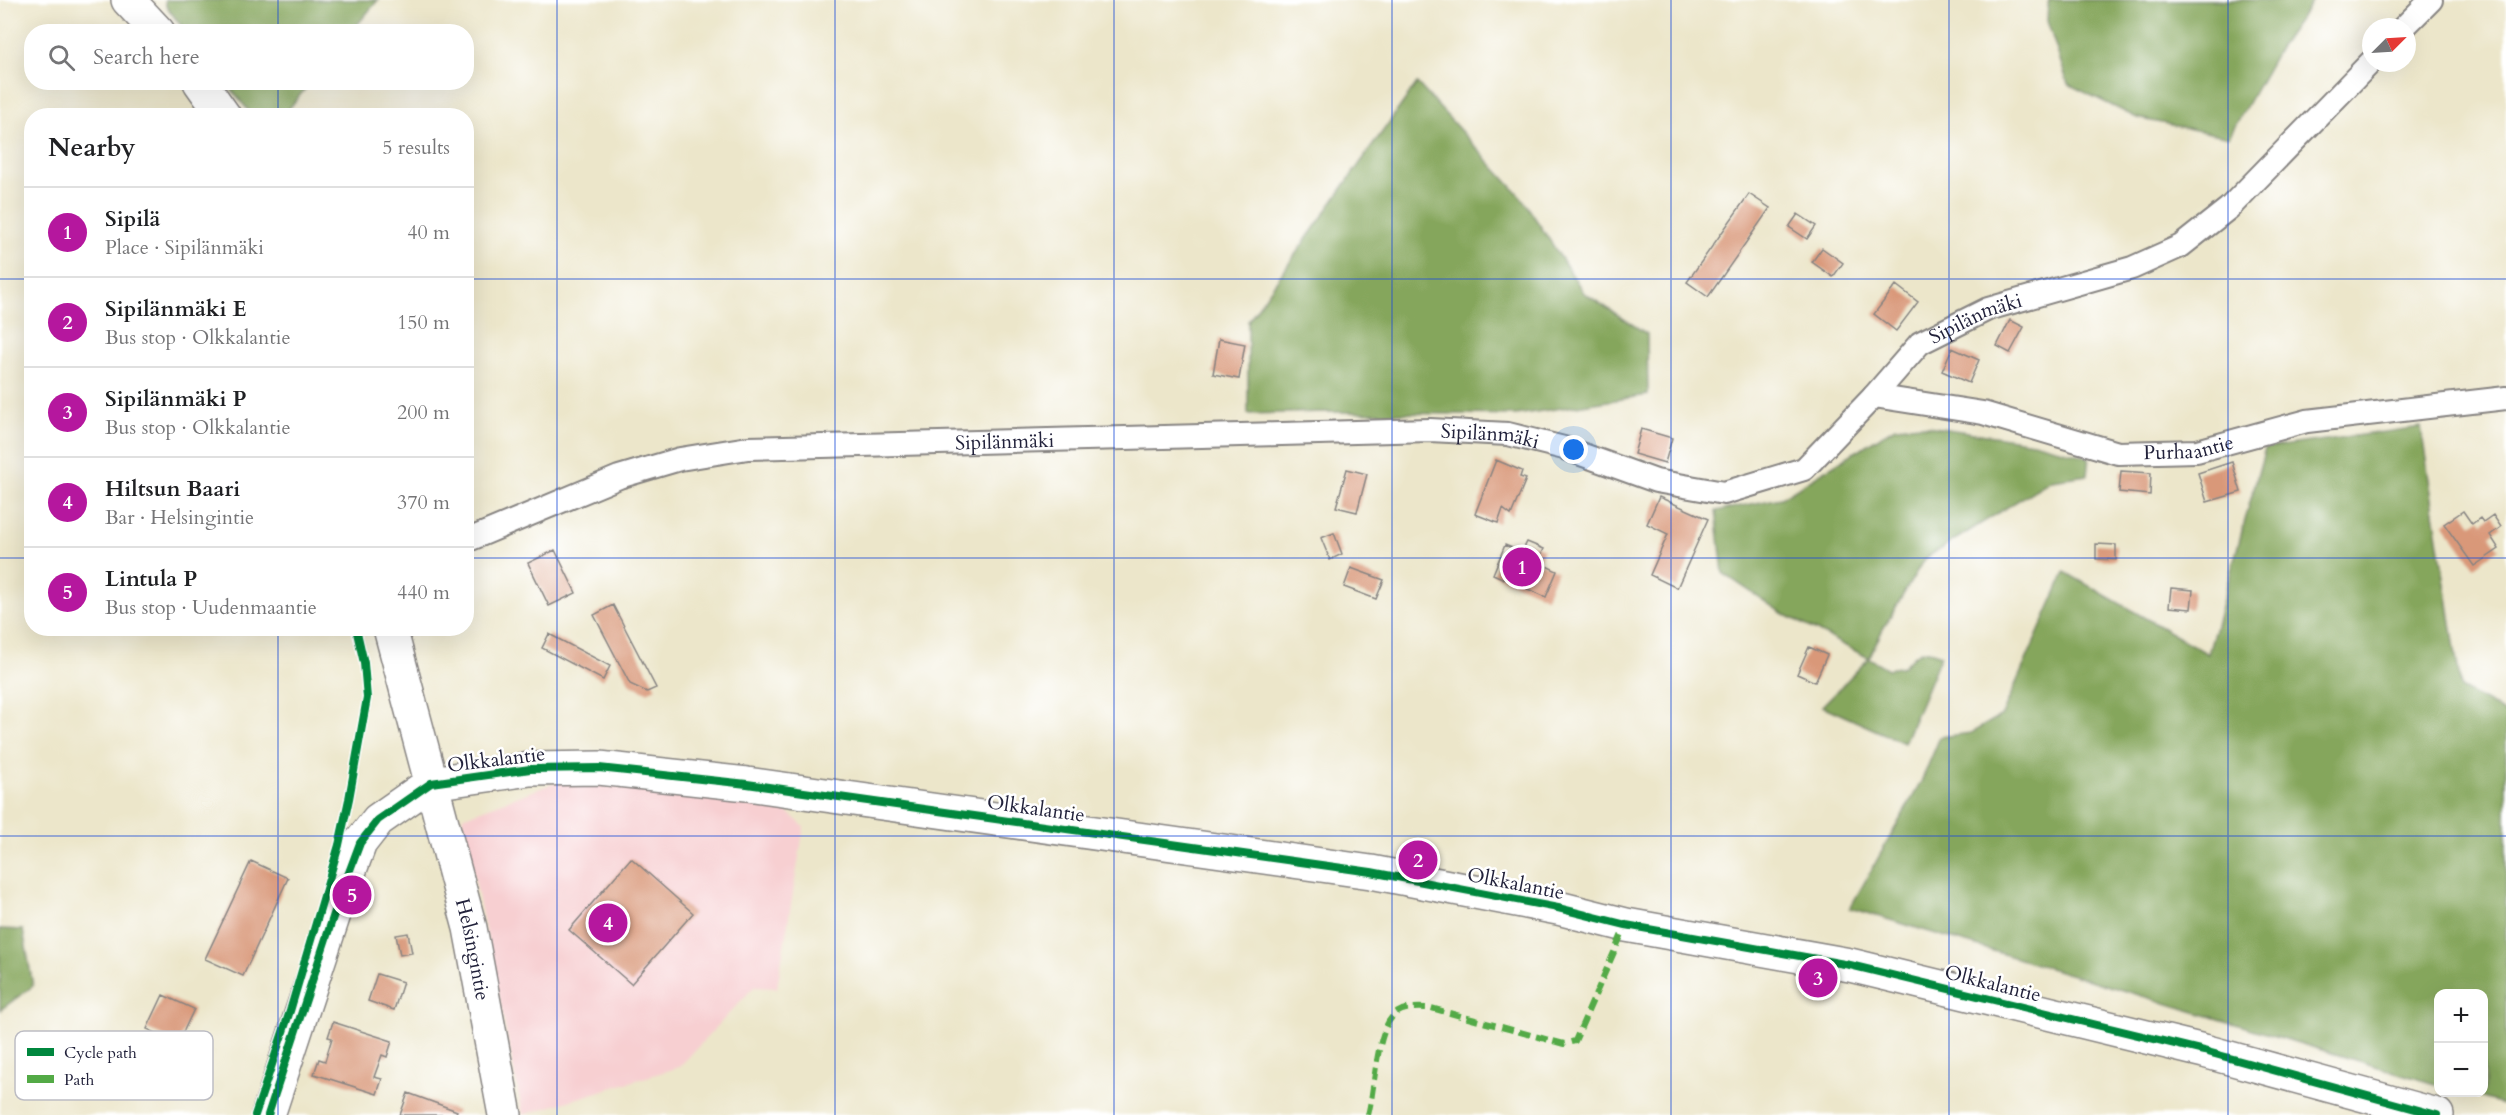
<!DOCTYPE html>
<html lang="en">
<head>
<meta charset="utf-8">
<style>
	:root { --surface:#fff; --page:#f2f2f2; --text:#202124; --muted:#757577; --line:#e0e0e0; --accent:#b5179e }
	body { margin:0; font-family:Cardo,serif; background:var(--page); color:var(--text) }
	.controls { position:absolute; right:18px; bottom:18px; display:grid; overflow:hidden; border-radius:12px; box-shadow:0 6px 24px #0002 }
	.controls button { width:54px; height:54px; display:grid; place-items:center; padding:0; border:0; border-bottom:2px solid var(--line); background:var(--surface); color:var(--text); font:30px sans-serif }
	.compass { position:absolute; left:2362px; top:18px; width:54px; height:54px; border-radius:50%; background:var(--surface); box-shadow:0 6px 24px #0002; rotate:66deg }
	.you { position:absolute; left:1574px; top:450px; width:21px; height:21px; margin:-15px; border:4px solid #fff; border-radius:50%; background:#1a73e8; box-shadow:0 0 0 9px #1a73e833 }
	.badge { display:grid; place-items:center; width:39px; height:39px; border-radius:50%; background:var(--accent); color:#fff; font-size:20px; font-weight:700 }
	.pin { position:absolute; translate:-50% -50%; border:3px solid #fff; box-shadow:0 2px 6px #0006 }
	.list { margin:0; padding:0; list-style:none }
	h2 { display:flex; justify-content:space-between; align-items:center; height:78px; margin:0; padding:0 24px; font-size:26px }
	h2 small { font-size:20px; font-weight:400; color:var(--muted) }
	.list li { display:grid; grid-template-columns:39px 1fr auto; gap:18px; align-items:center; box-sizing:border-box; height:90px; padding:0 24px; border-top:2px solid var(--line) }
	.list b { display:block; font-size:22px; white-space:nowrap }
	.list p { margin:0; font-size:20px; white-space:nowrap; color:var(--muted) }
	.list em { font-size:20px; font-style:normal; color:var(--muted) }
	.icon { flex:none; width:33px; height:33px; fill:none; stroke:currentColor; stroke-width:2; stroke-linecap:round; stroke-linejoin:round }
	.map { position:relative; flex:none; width:2506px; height:1115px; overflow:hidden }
	.search { position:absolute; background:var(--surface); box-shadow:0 6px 24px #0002; left:24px; top:24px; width:450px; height:66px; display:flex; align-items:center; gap:15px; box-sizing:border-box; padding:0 21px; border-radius:24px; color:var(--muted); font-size:22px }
	.panel { position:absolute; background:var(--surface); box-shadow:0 6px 24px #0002; left:24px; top:108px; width:450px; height:528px; border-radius:24px }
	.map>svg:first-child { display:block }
	.built { fill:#f7cfd1 }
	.forest { fill:#85a65b; stroke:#54644b; stroke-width:1.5 }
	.building { fill:#d99879 }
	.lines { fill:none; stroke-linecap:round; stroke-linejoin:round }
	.street-casing { stroke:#878482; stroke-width:26 }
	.secondary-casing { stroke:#878482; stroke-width:36 }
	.street { stroke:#fff; stroke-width:22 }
	.secondary { stroke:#fff; stroke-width:33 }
	.quiet { stroke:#53aa46; stroke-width:6; stroke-dasharray:12 6; stroke-linecap:butt }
	.cycleway-casing { stroke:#fff; stroke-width:11 }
	.cycleway { stroke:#00873e; stroke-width:8 }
	.grid { fill:none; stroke:#1d4ed8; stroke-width:1.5; stroke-opacity:0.55 }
	.labels { text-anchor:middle; stroke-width:5; stroke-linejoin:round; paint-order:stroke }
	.street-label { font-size:20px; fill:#22223b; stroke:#fff }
	.key { fill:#fff; stroke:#bdbdc4; stroke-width:1.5 }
	.key-label { font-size:16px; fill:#22223b }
</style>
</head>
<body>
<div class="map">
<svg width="2506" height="1115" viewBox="0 0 2506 1115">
	<rect width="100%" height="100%" fill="#fff"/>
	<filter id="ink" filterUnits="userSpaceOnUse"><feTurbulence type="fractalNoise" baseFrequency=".0167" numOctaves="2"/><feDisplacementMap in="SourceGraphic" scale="12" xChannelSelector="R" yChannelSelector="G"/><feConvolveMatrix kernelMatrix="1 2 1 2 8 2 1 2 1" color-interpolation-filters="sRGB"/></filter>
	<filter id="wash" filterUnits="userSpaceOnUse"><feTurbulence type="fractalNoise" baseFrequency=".008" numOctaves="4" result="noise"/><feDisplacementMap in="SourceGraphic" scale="24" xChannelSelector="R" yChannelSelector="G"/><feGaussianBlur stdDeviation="1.35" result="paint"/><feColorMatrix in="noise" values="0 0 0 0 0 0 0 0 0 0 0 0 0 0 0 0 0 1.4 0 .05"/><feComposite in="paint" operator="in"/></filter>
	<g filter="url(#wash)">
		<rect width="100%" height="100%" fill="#ece6ca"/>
		<path class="built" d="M560,781L776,801L804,827L777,988L754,987L679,1067L523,1115L462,817Z"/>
		<path class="forest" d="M165,0H378L352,31L186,32L166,6Z
			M2048,0H2313L2279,48L2229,137L2137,118L2068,84L2047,21Z
			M226,83H310L283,116L252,115Z
			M1417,83L1522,198L1584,293L1647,334L1648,395L1516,415L1327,412L1248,414V321Z
			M1921,425L2033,442L2089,457L2087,475L2051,480L1924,559L1883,629L1869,658L1888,669L1904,666C1917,651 1921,646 1941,655L1904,743L1822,706L1869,658L1782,613L1723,573L1716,511L1781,498L1895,427Z
			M2421,427L2461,688L2506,713V1105L2464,1093L2484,1092V994H2438V1085L1850,908L1921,782L1940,737L1971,733L2002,715L2065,572L2208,654L2265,448Z
			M0,929L23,930L33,986L0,1010Z"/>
		<g id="blocks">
			<path class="building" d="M1749,194L1770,208L1708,297L1687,282Z
				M1798,214L1816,226L1807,239L1789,227Z
				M1822,248L1843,263L1833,277L1812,262Z
				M1896,285L1918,302L1896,331L1874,314Z
				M2010,320L2024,327L2010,353L1997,346Z
				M1219,339L1245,344L1239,379L1213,374Z
				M1952,348L1979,360L1969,383L1942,371Z
				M1641,429L1672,438L1665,463L1634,454Z
				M1496,460L1522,471L1520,477L1526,479L1511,515L1503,509L1498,523L1475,514Z
				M2232,462L2241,492L2207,502L2198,473Z
				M1347,469L1367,474L1357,512L1336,507Z
				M2121,471L2151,473L2150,495L2119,492Z
				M1659,497L1708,519L1677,588L1650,575L1668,534L1647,524Z
				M2463,511L2472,524L2480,518L2483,522L2493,515L2501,527L2490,535L2499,549L2474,566L2444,524Z
				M1334,533L1342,554L1330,560L1321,538Z
				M1527,542L1544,549L1538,562L1557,571L1546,597L1493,574L1505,545L1522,552Z
				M2096,544L2116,545V560L2096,559Z
				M555,550L576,593L549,606L528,563Z
				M1351,568L1384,580L1376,599L1344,587Z
				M2171,588L2193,590L2191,609L2169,607Z
				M613,605L656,688L647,692L630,684L594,615Z
				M549,634L610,666L603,680L542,648Z
				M1809,647L1827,655L1815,682L1797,674Z
				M631,858L693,913L631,984L569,930Z
				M251,861L288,878L243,976L205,959Z
				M408,933L412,953L400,955L396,935Z
				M377,974L403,982L394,1010L368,1001Z
				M163,995L194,1009L178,1043L147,1029Z
				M333,1022L392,1041L387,1057L382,1055L374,1077L382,1079L377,1094L314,1074L319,1059L325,1061L332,1038L328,1037Z
				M408,1093L457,1111L455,1115H400Z"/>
		</g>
	</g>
	<g filter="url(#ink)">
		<use href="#blocks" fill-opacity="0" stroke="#878482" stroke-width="1.5"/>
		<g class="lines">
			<g class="street-casing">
				<g id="street">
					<path d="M2404,27L2431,0"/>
					<path id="s1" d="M1874,396L1983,413L2118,453L2197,451L2307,421L2506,398"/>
					<path id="s2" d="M466,541L619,477L680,459L748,448L1430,430L1508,434L1564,448L1656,481L1724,493L1804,469L1874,396L1920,343L1988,309L2132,268L2181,246L2229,208L2371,62"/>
				</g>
			</g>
			<g class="secondary-casing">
				<g id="secondary">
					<path d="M128,0L158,32"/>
					<path d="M200,82L224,116"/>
					<path id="s3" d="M390,628L470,928L505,1115"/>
					<path d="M268,1115L338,902L360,843L378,820L431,783L530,769L599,768L747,784L1371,872L1558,908L1626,925L1850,965L2204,1051L2437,1115"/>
				</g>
			</g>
			<use href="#street" class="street"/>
			<use href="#secondary" class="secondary"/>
			<path class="quiet" d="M1368,1115C1375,1089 1376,1031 1394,1015C1403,1006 1419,1008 1431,1008L1564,1044L1575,1041L1626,925"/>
			<g class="cycleway-casing">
				<path id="cycleway" d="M255,1115L290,1011L339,845L349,799L367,698L364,663L356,628
					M268,1115L338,902L360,843L378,820L431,783L530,769L599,768L747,784L1371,872L1558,908L1626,925L1850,965L2204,1051L2437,1115"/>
			</g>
			<use href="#cycleway" class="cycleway"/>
		</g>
	</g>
	<path class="grid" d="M278,0V32M557,0V1115M835,0V1115M1114,0V1115M1392,0V1115M1671,0V1115M1949,0V1115M2228,0V1115M278,82V116M0,279H32M466,279H2506M0,558H32M466,558H2506M278,628V1115M0,836H2506"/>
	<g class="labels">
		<g class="street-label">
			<text dy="7" stroke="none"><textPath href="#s2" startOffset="1599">Sipilänmäki</textPath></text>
			<text dy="7" stroke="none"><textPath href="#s2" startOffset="1041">Sipilänmäki</textPath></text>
			<text dy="7" stroke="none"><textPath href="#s2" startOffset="555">Sipilänmäki</textPath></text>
			<text dy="7" stroke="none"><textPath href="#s1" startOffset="322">Purhaantie</textPath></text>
			<text transform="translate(496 759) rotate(-7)" y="7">Olkkalantie</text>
			<text transform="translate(1036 808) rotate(8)" y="7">Olkkalantie</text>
			<text transform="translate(1516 883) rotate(11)" y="7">Olkkalantie</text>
			<text dy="7" stroke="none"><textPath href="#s3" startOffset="332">Helsingintie</textPath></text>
			<text transform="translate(1993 983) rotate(14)" y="7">Olkkalantie</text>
		</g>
	</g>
	<rect x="15" y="1031" width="198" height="69" rx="9" class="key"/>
	<rect x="27" y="1048" width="27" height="8" fill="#00873e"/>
	<rect x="27" y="1075" width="27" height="8" fill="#53aa46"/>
	<g class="key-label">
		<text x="64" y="1058">Cycle path</text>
		<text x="64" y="1085">Path</text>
	</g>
</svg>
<div class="controls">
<button>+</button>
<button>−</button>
</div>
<svg class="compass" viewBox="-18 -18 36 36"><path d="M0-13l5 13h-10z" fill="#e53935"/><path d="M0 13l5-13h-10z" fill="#757577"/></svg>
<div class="you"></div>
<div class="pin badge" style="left:1522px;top:567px">1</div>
<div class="pin badge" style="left:1418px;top:860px">2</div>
<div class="pin badge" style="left:1818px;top:978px">3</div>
<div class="pin badge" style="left:608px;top:923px">4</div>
<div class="pin badge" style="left:352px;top:895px">5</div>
<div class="search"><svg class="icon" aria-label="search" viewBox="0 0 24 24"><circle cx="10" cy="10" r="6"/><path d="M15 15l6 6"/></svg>Search here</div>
<section class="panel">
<h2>Nearby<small>5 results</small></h2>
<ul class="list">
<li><span class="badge">1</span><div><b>Sipilä</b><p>Place · Sipilänmäki</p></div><em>40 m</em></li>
<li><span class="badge">2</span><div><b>Sipilänmäki E</b><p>Bus stop · Olkkalantie</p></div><em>150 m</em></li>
<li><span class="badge">3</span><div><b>Sipilänmäki P</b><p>Bus stop · Olkkalantie</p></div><em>200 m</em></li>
<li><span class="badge">4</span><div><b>Hiltsun Baari</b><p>Bar · Helsingintie</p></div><em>370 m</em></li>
<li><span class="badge">5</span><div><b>Lintula P</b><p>Bus stop · Uudenmaantie</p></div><em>440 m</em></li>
</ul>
</section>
</div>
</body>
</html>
